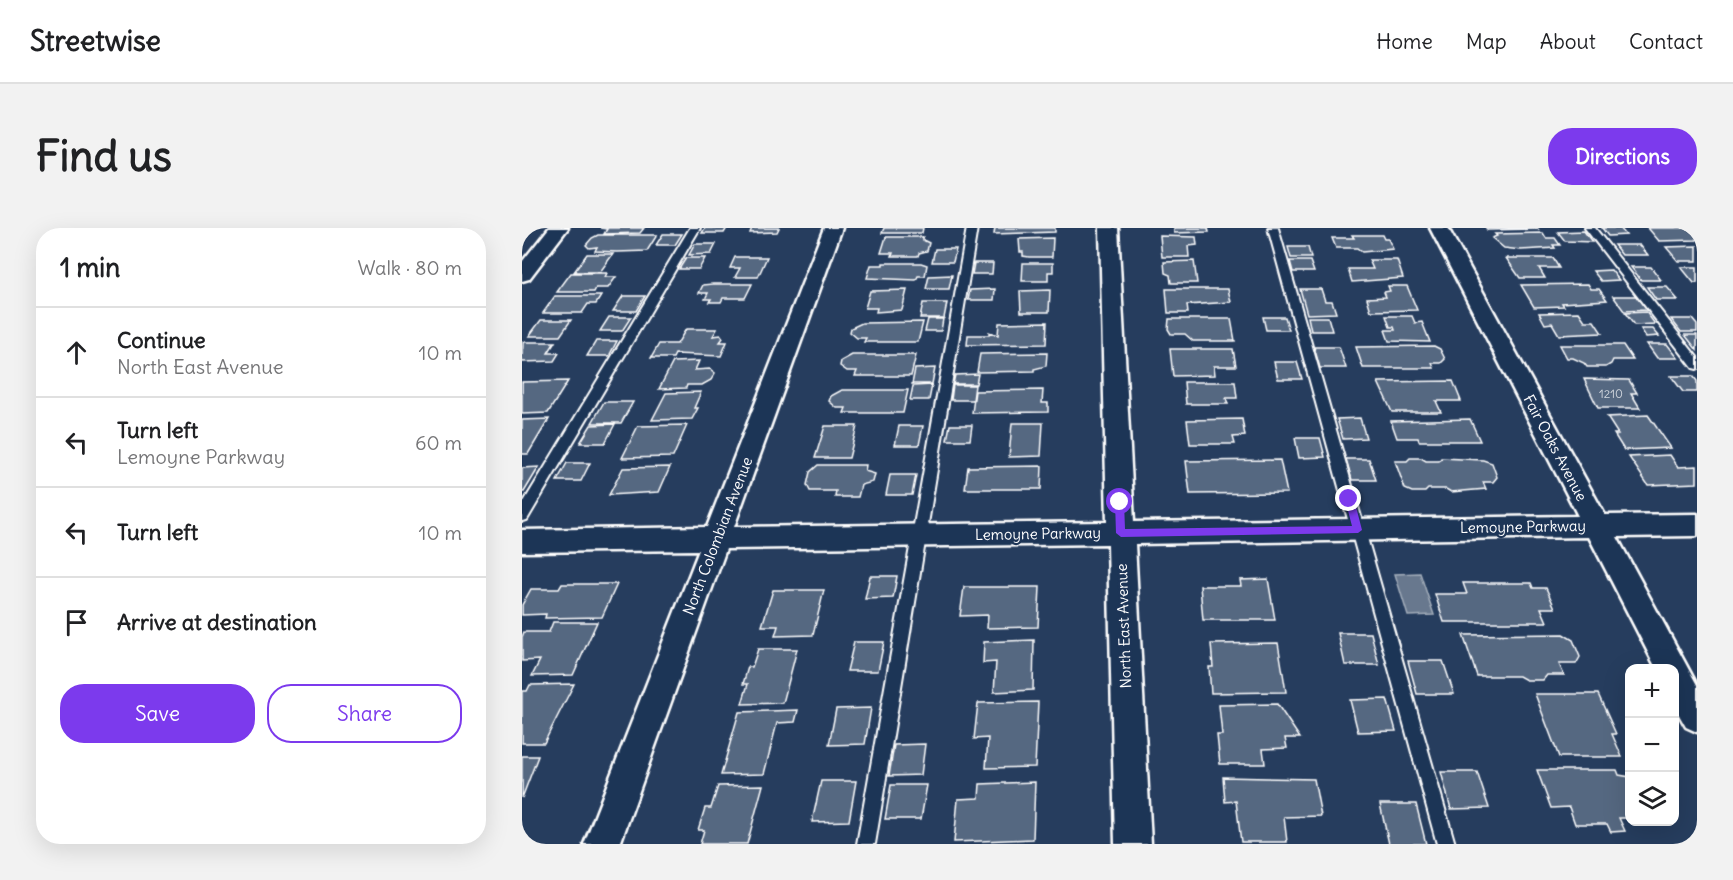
<!DOCTYPE html>
<html lang="en">
<head>
<meta charset="utf-8">
<style>
	:root { --surface:#fff; --page:#f2f2f2; --text:#202124; --muted:#757577; --line:#e0e0e0; --accent:#7c3aed }
	body { margin:0; font-family:Delius,sans-serif; background:var(--page); color:var(--text) }
	.controls { position:absolute; right:18px; bottom:18px; display:grid; overflow:hidden; border-radius:12px; box-shadow:0 6px 24px #0002 }
	.controls button { width:54px; height:54px; display:grid; place-items:center; padding:0; border:0; border-bottom:2px solid var(--line); background:var(--surface); color:var(--text); font:30px sans-serif }
	.stop { position:absolute; width:18px; height:18px; margin:-14px; border:4px solid #7c3aed; border-radius:50%; background:#fff }
	.stop.end { background:#7c3aed; border-color:#fff; box-shadow:0 2px 6px #0008 }
	.list { margin:0; padding:0; list-style:none }
	h2 { display:flex; justify-content:space-between; align-items:center; height:78px; margin:0; padding:0 24px; font-size:26px }
	h2 small { font-size:20px; font-weight:400; color:var(--muted) }
	.list li { display:grid; grid-template-columns:39px 1fr auto; gap:18px; align-items:center; box-sizing:border-box; height:90px; padding:0 24px; border-top:2px solid var(--line) }
	.list b { display:block; font-size:22px; white-space:nowrap }
	.list p { margin:0; font-size:20px; white-space:nowrap; color:var(--muted) }
	.list em { font-size:20px; font-style:normal; color:var(--muted) }
	.actions { display:flex; gap:12px; padding:18px 24px }
	.actions a { flex:1; padding:14px 0; border:2px solid var(--accent); border-radius:24px; text-align:center; font-size:21px; color:var(--accent) }
	.actions .main { background:var(--accent); color:#fff }
	.icon { flex:none; width:33px; height:33px; fill:none; stroke:currentColor; stroke-width:2; stroke-linecap:round; stroke-linejoin:round }
	.map { position:relative; flex:none; width:1175px; height:616px; overflow:hidden; border-radius:24px }
	header { display:flex; align-items:center; gap:36px; box-sizing:border-box; height:84px; padding:0 30px; background:var(--surface); border-bottom:2px solid var(--line) }
	header strong { font-size:28px }
	nav { display:flex; gap:33px; margin-inline-start:auto; font-size:21px }
	.intro { display:flex; align-items:center; justify-content:space-between; box-sizing:border-box; height:144px; padding:0 36px }
	h1 { margin:0; font-size:42px }
	.button { padding:15px 27px; border-radius:24px; background:var(--accent); color:#fff; font-size:21px; font-weight:700 }
	main { display:flex; gap:36px; padding:0 36px }
	aside { flex:1; background:var(--surface); border-radius:24px; box-shadow:0 6px 24px #0002 }
	.map>svg:first-child { display:block }
	.water { fill:#67788e; stroke:#a4aebb; stroke-width:1.5 }
	.building { fill:#556781; stroke:#fff; stroke-width:1.5 }
	.lines { fill:none; stroke-linecap:round; stroke-linejoin:round }
	.service-casing { stroke:#fff; stroke-width:4 }
	.minor-casing { stroke:#fff; stroke-width:5 }
	.service { fill:#1d3557; fill-rule:evenodd }
	.minor { fill:#1d3557; fill-rule:evenodd }
	.route { fill:#7c3aed }
	.labels { text-anchor:middle; stroke-width:4.5; stroke-linejoin:round; paint-order:stroke }
	.number-label { font-size:12px; fill:#d4d9e0 }
	.street-label { font-size:15px; fill:#fff; stroke:#1d3557 }
</style>
</head>
<body>
<header>
<strong>Streetwise</strong>
<nav><a>Home</a><a>Map</a><a>About</a><a>Contact</a></nav>
</header>
<div class="intro"><h1>Find us</h1><a class="button">Directions</a></div>
<main>
<aside>
<h2>1 min<small>Walk · 80 m</small></h2>
<ul class="list">
<li><svg class="icon" aria-label="ahead" viewBox="0 0 24 24"><path d="M12 20V5M6 11l6-6 6 6"/></svg><div><b>Continue</b><p>North East Avenue</p></div><em>10 m</em></li>
<li><svg class="icon" aria-label="left" viewBox="0 0 24 24"><path d="M17 20v-9H6M10 6l-5 5 5 5"/></svg><div><b>Turn left</b><p>Lemoyne Parkway</p></div><em>60 m</em></li>
<li><svg class="icon" aria-label="left" viewBox="0 0 24 24"><path d="M17 20v-9H6M10 6l-5 5 5 5"/></svg><div><b>Turn left</b></div><em>10 m</em></li>
<li><svg class="icon" aria-label="arrive" viewBox="0 0 24 24"><path d="M6 21V4h12l-3 4 3 4H6"/></svg><div><b>Arrive at destination</b></div></li>
</ul>
<div class="actions"><a class="main">Save</a><a>Share</a></div>
</aside>
<div class="map">
<svg width="1175" height="616" viewBox="0 0 1175 616">
	<rect width="100%" height="100%" fill="#263d5e"/>
	<filter id="ink" filterUnits="userSpaceOnUse"><feTurbulence type="fractalNoise" baseFrequency=".0167" numOctaves="2"/><feDisplacementMap in="SourceGraphic" scale="12" xChannelSelector="R" yChannelSelector="G"/><feConvolveMatrix kernelMatrix="1 2 1 2 8 2 1 2 1" color-interpolation-filters="sRGB"/></filter>
	<g filter="url(#ink)">
		<path class="water" d="M898,345L912,387L886,388L873,346Z"/>
		<path class="building" d="M78,0H122L118,5L82,6L85,1Z
			M183,0H205L202,5H180Z
			M230,0H257L255,4L228,5Z
			M362,0H401L400,5H360Z
			M473,0H533V4L472,6Z
			M652,0H686L687,4L652,5Z
			M964,0H1015L1016,1L965,2Z
			M1080,0H1098L1104,7L1086,8Z
			M1126,0H1175V12L1137,13Z
			M1062,3L1070,14L1043,13L1036,4Z
			M1021,5L1024,10H1033L1038,17H1031L1033,20L999,22L982,20L970,10L975,8L973,6Z
			M141,6H160L153,17H134Z
			M76,7H135L125,23L95,24L73,23L75,19L67,20L64,17L70,10Z
			M830,7H860L862,11H866L871,21L840,24L835,20H814L810,10H832Z
			M638,8L674,9L675,17L666,18L667,29H640Z
			M364,9H401V12L407,15L405,23L397,25L396,28H370L371,25H359Z
			M531,10L530,29H507L501,28V24H498L497,11Z
			M173,16H194L189,26L167,27Z
			M1092,17H1118L1126,27H1100Z
			M1175,18V33H1156L1144,19Z
			M766,19H786L789,30H769Z
			M413,21H434L431,34H410Z
			M65,26H91L78,44H52Z
			M213,29H245L236,49H213L218,40H208Z
			M164,30H183L177,41H157Z
			M984,30H1031L1037,40H1017L1023,50H998Z
			M847,32H875L881,50L830,54L826,41H851Z
			M672,33L675,55H649L648,47L643,45L642,34Z
			M768,33H788L792,44H771Z
			M361,35H399L405,37L403,48H396L394,52L345,50L349,37H361Z
			M452,35H471L470,46H450Z
			M501,35H531V44H526V53H500Z
			M1109,39H1129L1139,52H1119Z
			M1159,39H1175V55H1172Z
			M1089,42L1097,52L1079,53L1071,43Z
			M49,45H85L83,49H94L86,60H74L72,64H35Z
			M430,47L427,61H404L407,48Z
			M191,56H230L223,70H201L199,74H187L189,71H183L186,65H177L181,57Z
			M1066,56L1069,61H1077L1085,72L1040,75L1042,78L1012,79L999,57Z
			M866,58H885L895,82L849,83L845,70L864,69L862,64L868,63Z
			M1125,59H1145L1156,72H1134Z
			M473,61L472,72H446L448,62Z
			M644,61H706L709,74L665,77L666,85H646Z
			M778,61H799L803,73H810L814,85L785,86Z
			M385,62L380,82L354,84L355,80H343L348,63Z
			M528,62L527,84H499L498,63Z
			M33,68H79L74,76H66L60,85H21Z
			M101,68H123L114,83H91Z
			M1091,68H1114L1125,82L1102,83Z
			M401,75H425L422,90H398Z
			M1057,84L1063,93H1072L1080,105L1037,107L1030,95L1023,96L1017,85Z
			M1124,84L1133,96L1112,97L1103,85Z
			M864,88H890L893,95L900,94L908,114L867,113L863,102H873L872,99H868Z
			M87,89H109L100,103H78Z
			M741,89H763L767,102H744Z
			M786,89H806L810,103H789Z
			M406,91H421L419,103H403Z
			M647,91H709L713,113H671L663,106H649L646,101Z
			M1149,91H1170L1175,97V104H1159Z
			M19,92H49L38,108H7Z
			M401,94L396,114H342L344,110H335L328,104L329,100L340,95Z
			M525,94L524,116L445,117L446,107H467V104L476,107L477,95Z
			M164,101H195L191,108L199,107L201,110L198,114H205L199,128L153,126L151,130H129L137,116H155Z
			M1119,101H1131L1137,108L1124,109Z
			M1163,107H1175V122Z
			M74,113H95L87,128H65Z
			M1,114H33L26,125H37L32,133L0,134Z
			M1125,116H1145L1156,130H1135Z
			M1038,117H1101L1111,132H1091L1089,136L1084,139H1065L1062,135L1051,130H1045Z
			M912,118L918,121L923,131L919,135H910L912,140H841L834,119Z
			M792,119H817L824,140H798Z
			M648,121H711L714,138H692L693,147L651,148Z
			M525,125L524,138L512,141V143L455,144L458,126Z
			M330,127H394L389,148H333L335,143H325L318,138L319,133Z
			M177,133L173,142L188,141L193,145L189,152L180,157H165L164,160L137,161L151,134Z
			M752,134H775L780,151H756Z
			M413,140L410,156H390L393,141Z
			M456,146L454,156H431L433,147Z
			M1149,148H1171L1175,153V164H1161Z
			M1062,151L1107,152L1115,165H1109L1118,180H1076Z
			M46,153L26,185L0,186V154Z
			M931,153L939,173H914L919,184H870L856,154Z
			M662,154H713L715,170H704L706,176H664Z
			M410,157L407,172H388L391,158Z
			M431,157H453L451,172H429Z
			M320,162H386L381,185H322L324,180H315L307,173L309,168Z
			M521,162L520,175H526V184L450,185L453,163Z
			M179,164L172,180H176L170,191L130,192L144,165Z
			M82,174H111L99,195H70Z
			M1126,187L1149,220L1102,222L1092,206H1096L1085,189Z
			M838,190L844,210L821,211L815,191Z
			M27,191L6,226H0V192Z
			M720,191L723,208L711,209L713,216H668L665,192Z
			M948,191L958,213H897L896,210H875L869,193Z
			M490,195H521L519,228L487,229Z
			M93,196L83,215H58L69,197Z
			M165,197L151,229L100,230L116,198Z
			M428,197H450L448,212H425Z
			M303,198H335L327,230H293Z
			M377,198H401L397,217H373Z
			M773,210H798L803,229L777,230Z
			M1148,227L1156,239L1175,238V255L1126,257L1107,229Z
			M888,230H899L904,233H917L919,230L961,232L970,235L975,249L971,254H961L964,261L929,264L924,261H906L903,264H890L883,261L873,233H885Z
			M824,231H847L854,252H830Z
			M758,232L765,265L668,266L664,233Z
			M45,235H68L59,253H35Z
			M296,237H344L343,243L353,246L351,254L339,257L336,269H313L314,263H288L285,257L288,244Z
			M520,238L519,261H443L446,239Z
			M17,239L2,264H0V240Z
			M148,239L137,264L87,267L101,240Z
			M368,247H394L390,267H364Z
			M348,348H375L371,370L343,371Z
			M746,351L753,392H681L678,358H719L718,352Z
			M941,355H1009L1011,360H1024L1033,380H1019L1025,394H922L913,366H945Z
			M40,356H95L80,389L23,390L24,386L0,387V377L9,361H37Z
			M442,359H518L516,399L465,400L466,387L438,388Z
			M251,362H302L291,407L253,408L256,398H240Z
			M31,394H75L51,447L10,448L18,432L0,433V409L2,404H27Z
			M816,405H849L857,437H823Z
			M1041,406L1051,412L1058,429L1054,436H1037L1042,447H1025L1021,452H1004L997,448H955L941,407Z
			M512,412L511,462L472,464L474,434L461,435L462,414Z
			M332,414H362L356,443H325Z
			M756,415L764,464L689,465L687,439H691L689,416Z
			M236,421H275L261,475L220,476L226,456H221L226,439H230Z
			M886,433H921L932,466H895Z
			M52,456L22,515H0V463H5L8,457Z
			M1013,466H1076L1094,506H1090L1100,529H1037Z
			M865,471L874,503L836,504L828,472Z
			M516,474L513,539L464,540L466,510L452,511L456,475Z
			M755,476L778,510H763L765,520L741,521L743,536H698L695,507H700L697,477Z
			M349,480L343,516L307,517L314,481Z
			M276,482L273,494L255,495L242,546L199,547L217,484Z
			M403,516L399,547L367,548L372,517Z
			M0,528H16L0,570Z
			M1015,542H1095L1097,547L1108,549V590H1097L1103,603L1089,604L1085,596H1053L1047,579L1029,580Z
			M919,544H955L967,580L929,581Z
			M701,549L792,551L799,588L762,589L765,614H719L714,573L703,574Z
			M299,553H334L327,593L290,594Z
			M513,554L511,611L432,614L436,571L457,570L458,556Z
			M241,557L225,616H178L182,602H176L183,580H189L196,558Z
			M369,557H405L399,591H363Z
			M858,576H894L904,616H867Z"/>
		<g class="lines">
			<g class="service-casing">
				<path id="service" d="M168,0H178L5,292L0,293V277Z
					M445,0H455L353,616H335Z
					M746,0H756L933,616H915Z
					M1063,0H1073L1175,129V141L1171,140Z"/>
			</g>
			<g class="minor-casing">
				<path id="minor" d="M27,0H46L7,51L0,53V34Z
					M302,0H320L212,299L585,294L578,0H596L612,294L1056,288L908,0H926L1083,287L1175,286V308L1095,309L1175,457V504L1164,499L1152,478V440H1134L1067,309L613,316L629,616H593L586,316L204,321L98,616H62L177,322L0,324V302L185,299Z"/>
			</g>
			<use href="#service" class="service"/>
			<use href="#minor" class="minor"/>
		</g>
	</g>
	<path class="route" d="M827,267L832,271L840,302L836,305L599,309L594,305L593,274L598,270L602,274L603,301L830,298L823,271Z"/>
	<g class="labels">
		<g class="number-label">
			<text x="1089" y="170">1210</text>
		</g>
		<g class="street-label">
			<text transform="translate(1033 220) rotate(62)" y="5">Fair Oaks Avenue</text>
			<text transform="translate(1001 299) rotate(-1)" y="5">Lemoyne Parkway</text>
			<text transform="translate(516 306) rotate(-1)" y="5">Lemoyne Parkway</text>
			<text transform="translate(196 308) rotate(-69)" y="5">North Colombian Avenue</text>
			<text transform="translate(602 398) rotate(-92)" y="5">North East Avenue</text>
		</g>
	</g>
</svg>
<div class="controls">
<button>+</button>
<button>−</button>
<button><svg class="icon" aria-label="layers" viewBox="0 0 24 24"><path d="M12 4l9 5-9 5-9-5zM3 14l9 5 9-5"/></svg></button>
</div>
<div class="stop" style="left:598px;top:274px"></div>
<div class="stop end" style="left:827px;top:271px"></div>
</div>
</main>
</body>
</html>
